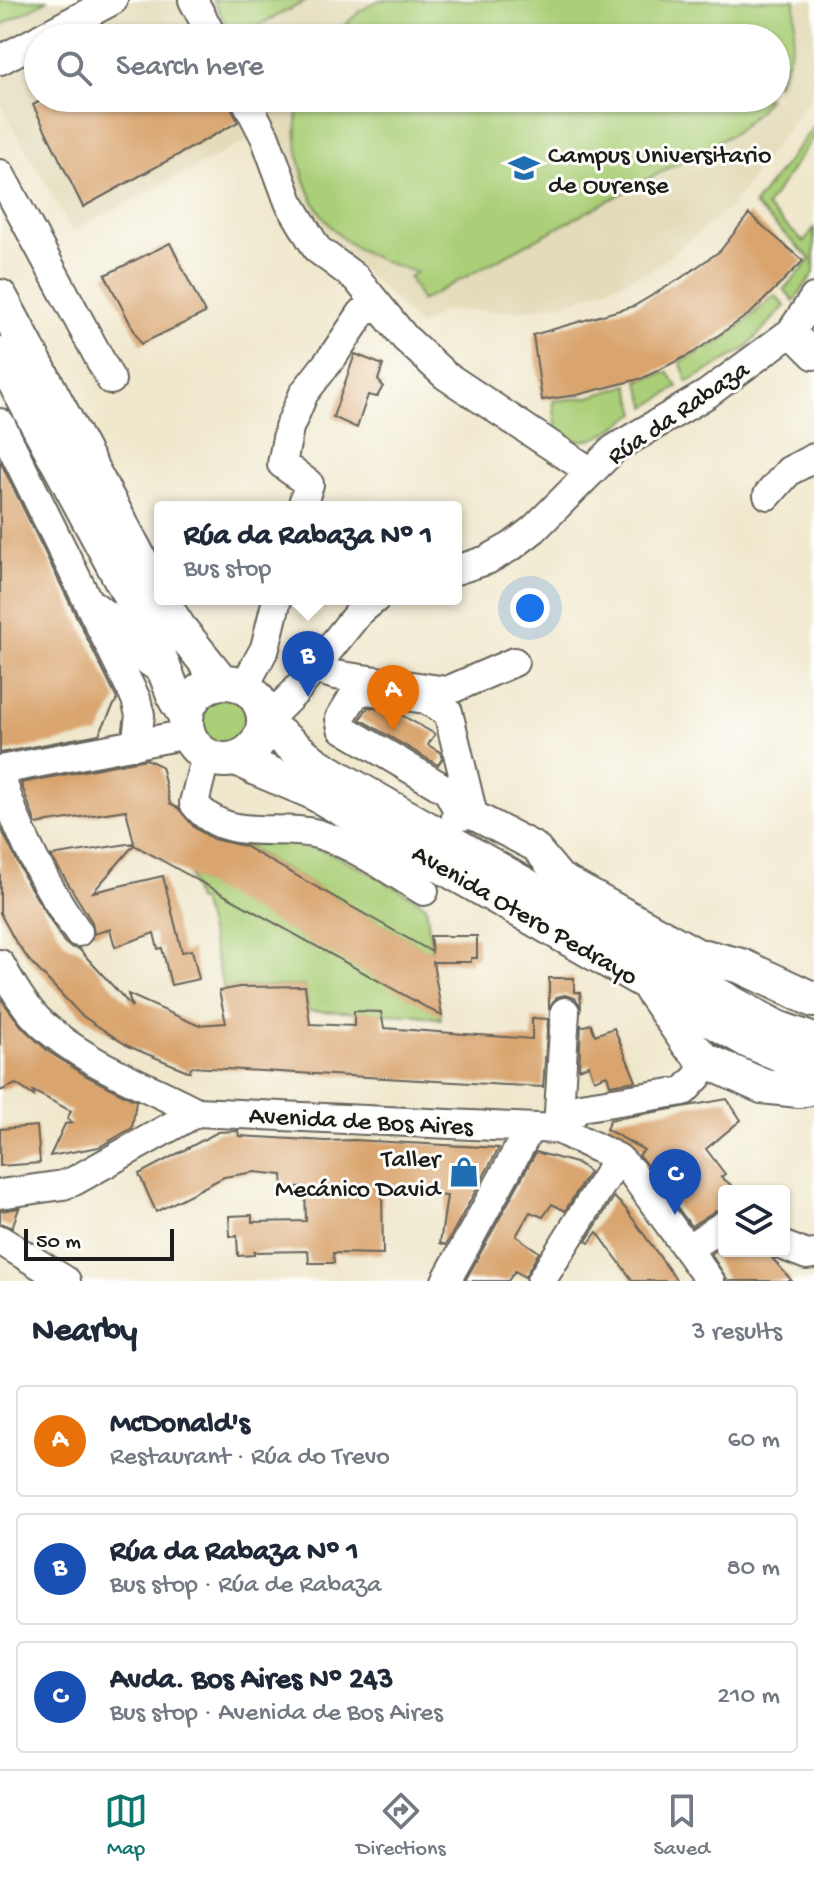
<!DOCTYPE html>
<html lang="en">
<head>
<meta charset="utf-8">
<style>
	:root { --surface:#fff; --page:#f6f6f7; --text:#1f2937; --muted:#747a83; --line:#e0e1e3; --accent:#0f766e }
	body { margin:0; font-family:"Gochi Hand",sans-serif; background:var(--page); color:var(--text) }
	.controls { position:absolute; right:24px; bottom:24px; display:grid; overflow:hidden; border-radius:8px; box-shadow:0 2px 6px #0004 }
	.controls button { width:72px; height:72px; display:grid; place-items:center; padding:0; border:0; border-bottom:2px solid var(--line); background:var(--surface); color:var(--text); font:40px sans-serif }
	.scale { position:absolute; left:24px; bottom:20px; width:150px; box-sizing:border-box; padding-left:8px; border:4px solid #1c1c1c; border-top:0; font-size:22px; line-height:28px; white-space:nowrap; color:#1c1c1c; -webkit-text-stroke:6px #fdfcf7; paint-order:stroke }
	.you { position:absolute; left:530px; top:608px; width:28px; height:28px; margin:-20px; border:6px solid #fff; border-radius:50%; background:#1a73e8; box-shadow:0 0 0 12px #1a73e833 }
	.badge { display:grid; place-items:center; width:52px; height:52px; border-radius:50%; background:var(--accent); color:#fff; font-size:26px; font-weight:700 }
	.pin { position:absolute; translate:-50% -66px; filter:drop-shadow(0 2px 4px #0008) }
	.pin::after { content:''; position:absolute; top:42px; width:28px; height:24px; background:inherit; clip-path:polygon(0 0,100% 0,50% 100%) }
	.popup { position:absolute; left:154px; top:501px; width:308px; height:104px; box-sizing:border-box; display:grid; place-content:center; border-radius:8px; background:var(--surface); filter:drop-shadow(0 2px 6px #0005); font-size:26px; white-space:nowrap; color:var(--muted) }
	.popup b { font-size:30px; color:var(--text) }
	.popup::after { content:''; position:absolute; left:50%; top:100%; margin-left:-16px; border:16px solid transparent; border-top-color:var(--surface) }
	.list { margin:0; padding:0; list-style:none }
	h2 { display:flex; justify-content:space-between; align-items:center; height:104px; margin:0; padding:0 32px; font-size:34px }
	h2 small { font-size:26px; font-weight:400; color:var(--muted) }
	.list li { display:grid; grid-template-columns:52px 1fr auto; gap:24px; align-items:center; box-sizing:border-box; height:112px; margin:0 16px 16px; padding:0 16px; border:2px solid var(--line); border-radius:8px }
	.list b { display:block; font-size:30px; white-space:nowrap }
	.list p { margin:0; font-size:26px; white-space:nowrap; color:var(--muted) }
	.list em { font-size:26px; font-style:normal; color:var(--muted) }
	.icon { flex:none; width:44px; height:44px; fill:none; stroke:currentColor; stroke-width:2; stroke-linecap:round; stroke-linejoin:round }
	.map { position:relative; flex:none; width:814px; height:1281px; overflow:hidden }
	.search { position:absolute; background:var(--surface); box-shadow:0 2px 6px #0004; left:24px; right:24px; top:24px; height:88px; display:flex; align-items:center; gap:20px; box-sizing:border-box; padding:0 28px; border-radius:44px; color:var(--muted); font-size:30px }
	.sheet { height:488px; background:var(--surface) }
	nav { display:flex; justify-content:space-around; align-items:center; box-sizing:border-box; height:112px; border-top:2px solid var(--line); background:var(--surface); font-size:22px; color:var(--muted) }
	nav a { display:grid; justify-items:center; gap:4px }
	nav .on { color:var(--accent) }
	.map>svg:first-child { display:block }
	.built { fill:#e3dbba; fill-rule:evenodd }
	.green { fill:#abcf78; stroke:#64764a; stroke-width:2 }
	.building { fill:#d9a46e }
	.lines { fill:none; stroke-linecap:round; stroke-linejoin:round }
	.minor-casing { stroke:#66635a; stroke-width:32 }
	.major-casing { stroke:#66635a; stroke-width:38 }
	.minor { stroke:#fff; stroke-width:28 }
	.major { stroke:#fff; stroke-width:34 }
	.labels { text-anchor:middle; stroke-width:6; stroke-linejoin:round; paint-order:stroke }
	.poi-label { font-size:26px; fill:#1c1c1c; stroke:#fdfcf7; text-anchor:start }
	.street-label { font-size:26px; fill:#1c1c1c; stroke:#fdfcf7 }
</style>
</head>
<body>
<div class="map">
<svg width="814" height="1281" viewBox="0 0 814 1281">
	<rect width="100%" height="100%" fill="#fdfcf7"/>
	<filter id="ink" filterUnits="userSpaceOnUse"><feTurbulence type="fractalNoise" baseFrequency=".0125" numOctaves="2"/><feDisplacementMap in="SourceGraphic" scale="16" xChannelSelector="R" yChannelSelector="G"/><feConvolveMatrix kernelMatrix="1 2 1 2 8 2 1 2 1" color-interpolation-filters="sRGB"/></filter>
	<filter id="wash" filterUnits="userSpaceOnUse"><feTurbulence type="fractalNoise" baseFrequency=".006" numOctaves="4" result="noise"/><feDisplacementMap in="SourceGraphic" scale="32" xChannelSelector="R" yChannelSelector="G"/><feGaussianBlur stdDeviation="1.8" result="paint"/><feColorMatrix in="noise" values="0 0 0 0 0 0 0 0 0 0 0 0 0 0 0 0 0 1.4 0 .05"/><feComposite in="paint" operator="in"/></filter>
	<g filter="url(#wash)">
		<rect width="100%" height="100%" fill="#f0e8cd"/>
		<path class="built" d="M0,0H814V92L730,208L651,270L576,300L526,310L443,311L419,326L312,219L270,129L72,231L0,103ZM38,38H776V98H38Z"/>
		<path class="green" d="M0,0H48L0,26Z
			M213,0H308L234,38Z
			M379,0H795C797,32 791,58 776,86V38H331L360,11Z
			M301,98H768L758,111L736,132L421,301L409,277L416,272C394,266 373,259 353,246C308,216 287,149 301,98Z
			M814,126V136L766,207L804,242L814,228V273L794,301L784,289L811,259L754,205Z
			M775,295L785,306L744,350L688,382L680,362L725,339Z
			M668,372L678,387L647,407L638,381Z
			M629,385L637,413C607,431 592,452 557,433L553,401L589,397Z
			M202 721a24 24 0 1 1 48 0a24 24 0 1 1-48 0Z
			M277,843C333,844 378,878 426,905L432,953L243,845Z
			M189,875L440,1007L441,1019L412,1014L308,1011L305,986L239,987L224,990L201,901H196Z"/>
		<g id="blocks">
			<path class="building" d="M46,98H227L238,122L83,207L33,105Z
				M749,214L803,261L752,312L693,353L643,378L577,395L542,400L533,335L634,306L678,280L720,251Z
				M170,243L205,313L141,344L105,275Z
				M355,354L383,365L378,380L383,386L377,397L368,395L357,428L333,417Z
				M0,461L117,699L99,734L0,753Z
				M368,707L396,712L435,734L428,745L440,752L442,759L438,765L360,719Z
				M146,759L161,766L170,804L178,808L195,828L213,839L244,846L432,952L430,936H477V958H471V962H433L442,1016L134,845L93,892L163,876L182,952L192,950L199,979L171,985L162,948L158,949L154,933L115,947L110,929L94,934L92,922L51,856L134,843L126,810L36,824L21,783Z
				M0,826L28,884L64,942L70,947L79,949L132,1007L128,994L197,1025L226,1023L219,991L239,987L305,986L310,1024L354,1026V1011L381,1012L384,1028L532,1039V1018L548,1019L543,1087L191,1067L190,1072L128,1046L81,1015L29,960L14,939L0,913Z
				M549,978H574V992H580L581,1007L575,998L565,995L557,997L549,1008Z
				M0,998L23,1028L49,1052L88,1077L136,1101L132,1128L99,1147L50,1156L65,1124L72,1123L67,1119L71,1111L33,1091L34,1096L16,1084L0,1091Z
				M581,1024V1027L591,1024L595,1035L614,1028L636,1081L610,1085L607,1075L594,1080L589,1065L579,1069Z
				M727,1099L741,1120L706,1149L725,1174L721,1177L739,1191H724V1208L715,1211L691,1226L639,1155L644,1150L606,1129L610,1120Z
				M37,1126L40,1163L0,1166V1129Z
				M238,1131L239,1136L326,1141L353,1140L499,1148L446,1245L440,1243L447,1196L382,1191L383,1254L333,1253L334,1263H309L308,1251L254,1252V1255L238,1256L237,1236H230L229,1216L252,1215V1222L306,1221L305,1187H283L282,1175L255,1172L224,1177L156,1212L139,1174L218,1132Z
				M536,1152L579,1164L589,1172L565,1211L552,1204L543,1217L530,1212L516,1236L539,1252L525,1277L515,1271L508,1281H465Z
				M614,1197L625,1208L677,1281H633L597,1232L589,1243L586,1241Z
				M19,1208L12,1228L0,1223V1211Z
				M724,1245V1251H766L792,1281H728L711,1254Z"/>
		</g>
	</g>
	<g filter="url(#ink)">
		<use href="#blocks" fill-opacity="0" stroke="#66635a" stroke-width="2"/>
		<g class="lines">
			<g class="minor-casing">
				<path id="minor" d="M193,0L213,38
					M41,38L113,0
					M0,60L38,40
					M245,98L265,137L289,202L317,249L356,278L405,338L445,375L591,472
					M0,174L111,380
					M791,332L814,355
					M0,423L136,699L140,715L136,745
					M768,495L789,471L814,458
					M302,507L309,484L282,464L289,428L304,393L333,356L362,313L375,304
					M456,570L487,560L512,546L534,529L614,449L707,394L791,332L814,298
					M93,605L123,629L148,661L158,668
					M313,668L335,675L447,691L514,662
					M244,687L265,648L277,599
					M264,716L278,709L295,692L359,612L375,599
					M209,757L202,771L194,803C226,845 280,822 321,835C358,847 391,871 424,891
					M0,770L188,734
					M0,775C18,833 43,883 78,932
					M456,816L473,815L535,847L560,877L705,957
					M461,816L448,791L342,728L340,718L355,694L367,690L425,699L448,712L473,815
					M0,964C12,985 24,1007 42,1024C87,1065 144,1084 197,1112L558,1129L618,1158L631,1171L710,1281
					M558,1129L580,1107L684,1091L698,1076L705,1060
					M558,1129L565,1012
					M0,1194L63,1185L74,1181L197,1112
					M0,1240L66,1281
					M784,1246L807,1255L814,1254
					M687,1249L724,1225
					M446,1281L530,1128
					M541,1281L618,1158"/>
			</g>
			<g class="major-casing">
				<path id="major" d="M0,297L160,598
					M0,354L127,590L156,648L176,700L186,716
					M160,599L178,627L222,682
					M186 721a39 39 0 1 1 78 0a39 39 0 1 1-78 0Z
					M264,726L277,733L315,764L359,790L733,1004L777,1028L814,1041
					M238,758L256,768L311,791L749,1041L814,1068
					M657,960L705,957L741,966L814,1000
					M651,989L689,1044L705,1060L762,1086L799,1090L814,1087"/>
			</g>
			<use href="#minor" class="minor"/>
			<use href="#major" class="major"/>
		</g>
	</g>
	<defs>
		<g id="university-bare" transform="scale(2.4)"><path d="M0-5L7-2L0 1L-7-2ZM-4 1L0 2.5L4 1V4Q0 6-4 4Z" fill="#1f6fb2" stroke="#fdfcf7" stroke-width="2.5" paint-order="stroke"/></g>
		<g id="shop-bare" transform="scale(2.4)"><path d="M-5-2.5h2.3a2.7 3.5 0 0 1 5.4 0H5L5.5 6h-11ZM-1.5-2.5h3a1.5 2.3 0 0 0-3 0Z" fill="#1f6fb2" stroke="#fdfcf7" stroke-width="2.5" paint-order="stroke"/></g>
	</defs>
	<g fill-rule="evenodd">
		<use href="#university-bare" x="524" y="168"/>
		<use href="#shop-bare" x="464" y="1172"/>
	</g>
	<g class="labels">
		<g class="poi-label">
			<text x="548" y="162">Campus Universitario<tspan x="548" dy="30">de Ourense</tspan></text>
			<text x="440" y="1166" text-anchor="end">Taller<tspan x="440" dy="30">Mecánico David</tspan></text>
		</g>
		<g class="street-label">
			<text transform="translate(677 411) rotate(-34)" y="9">Rúa da Rabaza</text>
			<text transform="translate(526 913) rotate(30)" y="9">Avenida Otero Pedrayo</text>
			<text transform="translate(361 1119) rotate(3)" y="9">Avenida de Bos Aires</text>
		</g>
	</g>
</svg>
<div class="controls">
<button><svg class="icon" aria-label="layers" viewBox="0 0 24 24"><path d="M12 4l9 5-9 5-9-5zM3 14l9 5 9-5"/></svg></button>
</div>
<div class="scale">50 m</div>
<div class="you"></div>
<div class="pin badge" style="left:393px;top:731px;background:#e8710a">A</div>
<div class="pin badge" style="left:308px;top:697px;background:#1a4fb4">B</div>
<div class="popup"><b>Rúa da Rabaza Nº 1</b>Bus stop</div>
<div class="pin badge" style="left:675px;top:1215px;background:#1a4fb4">C</div>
<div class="search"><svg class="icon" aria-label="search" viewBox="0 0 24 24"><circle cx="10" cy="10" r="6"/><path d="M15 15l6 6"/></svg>Search here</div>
</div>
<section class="sheet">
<h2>Nearby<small>3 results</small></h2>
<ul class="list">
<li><span class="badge" style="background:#e8710a">A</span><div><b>McDonald's</b><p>Restaurant · Rúa do Trevo</p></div><em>60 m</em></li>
<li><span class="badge" style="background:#1a4fb4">B</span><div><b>Rúa da Rabaza Nº 1</b><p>Bus stop · Rúa de Rabaza</p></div><em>80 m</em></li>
<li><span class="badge" style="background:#1a4fb4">C</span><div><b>Avda. Bos Aires Nº 243</b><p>Bus stop · Avenida de Bos Aires</p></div><em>210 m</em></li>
</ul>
</section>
<nav>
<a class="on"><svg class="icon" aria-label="map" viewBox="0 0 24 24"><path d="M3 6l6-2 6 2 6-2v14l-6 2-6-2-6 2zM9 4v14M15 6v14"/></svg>Map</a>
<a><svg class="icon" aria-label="directions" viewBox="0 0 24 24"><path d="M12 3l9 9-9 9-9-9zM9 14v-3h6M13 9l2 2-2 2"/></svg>Directions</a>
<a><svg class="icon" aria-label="saved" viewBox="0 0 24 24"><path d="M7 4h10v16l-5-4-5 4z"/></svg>Saved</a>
</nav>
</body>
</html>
